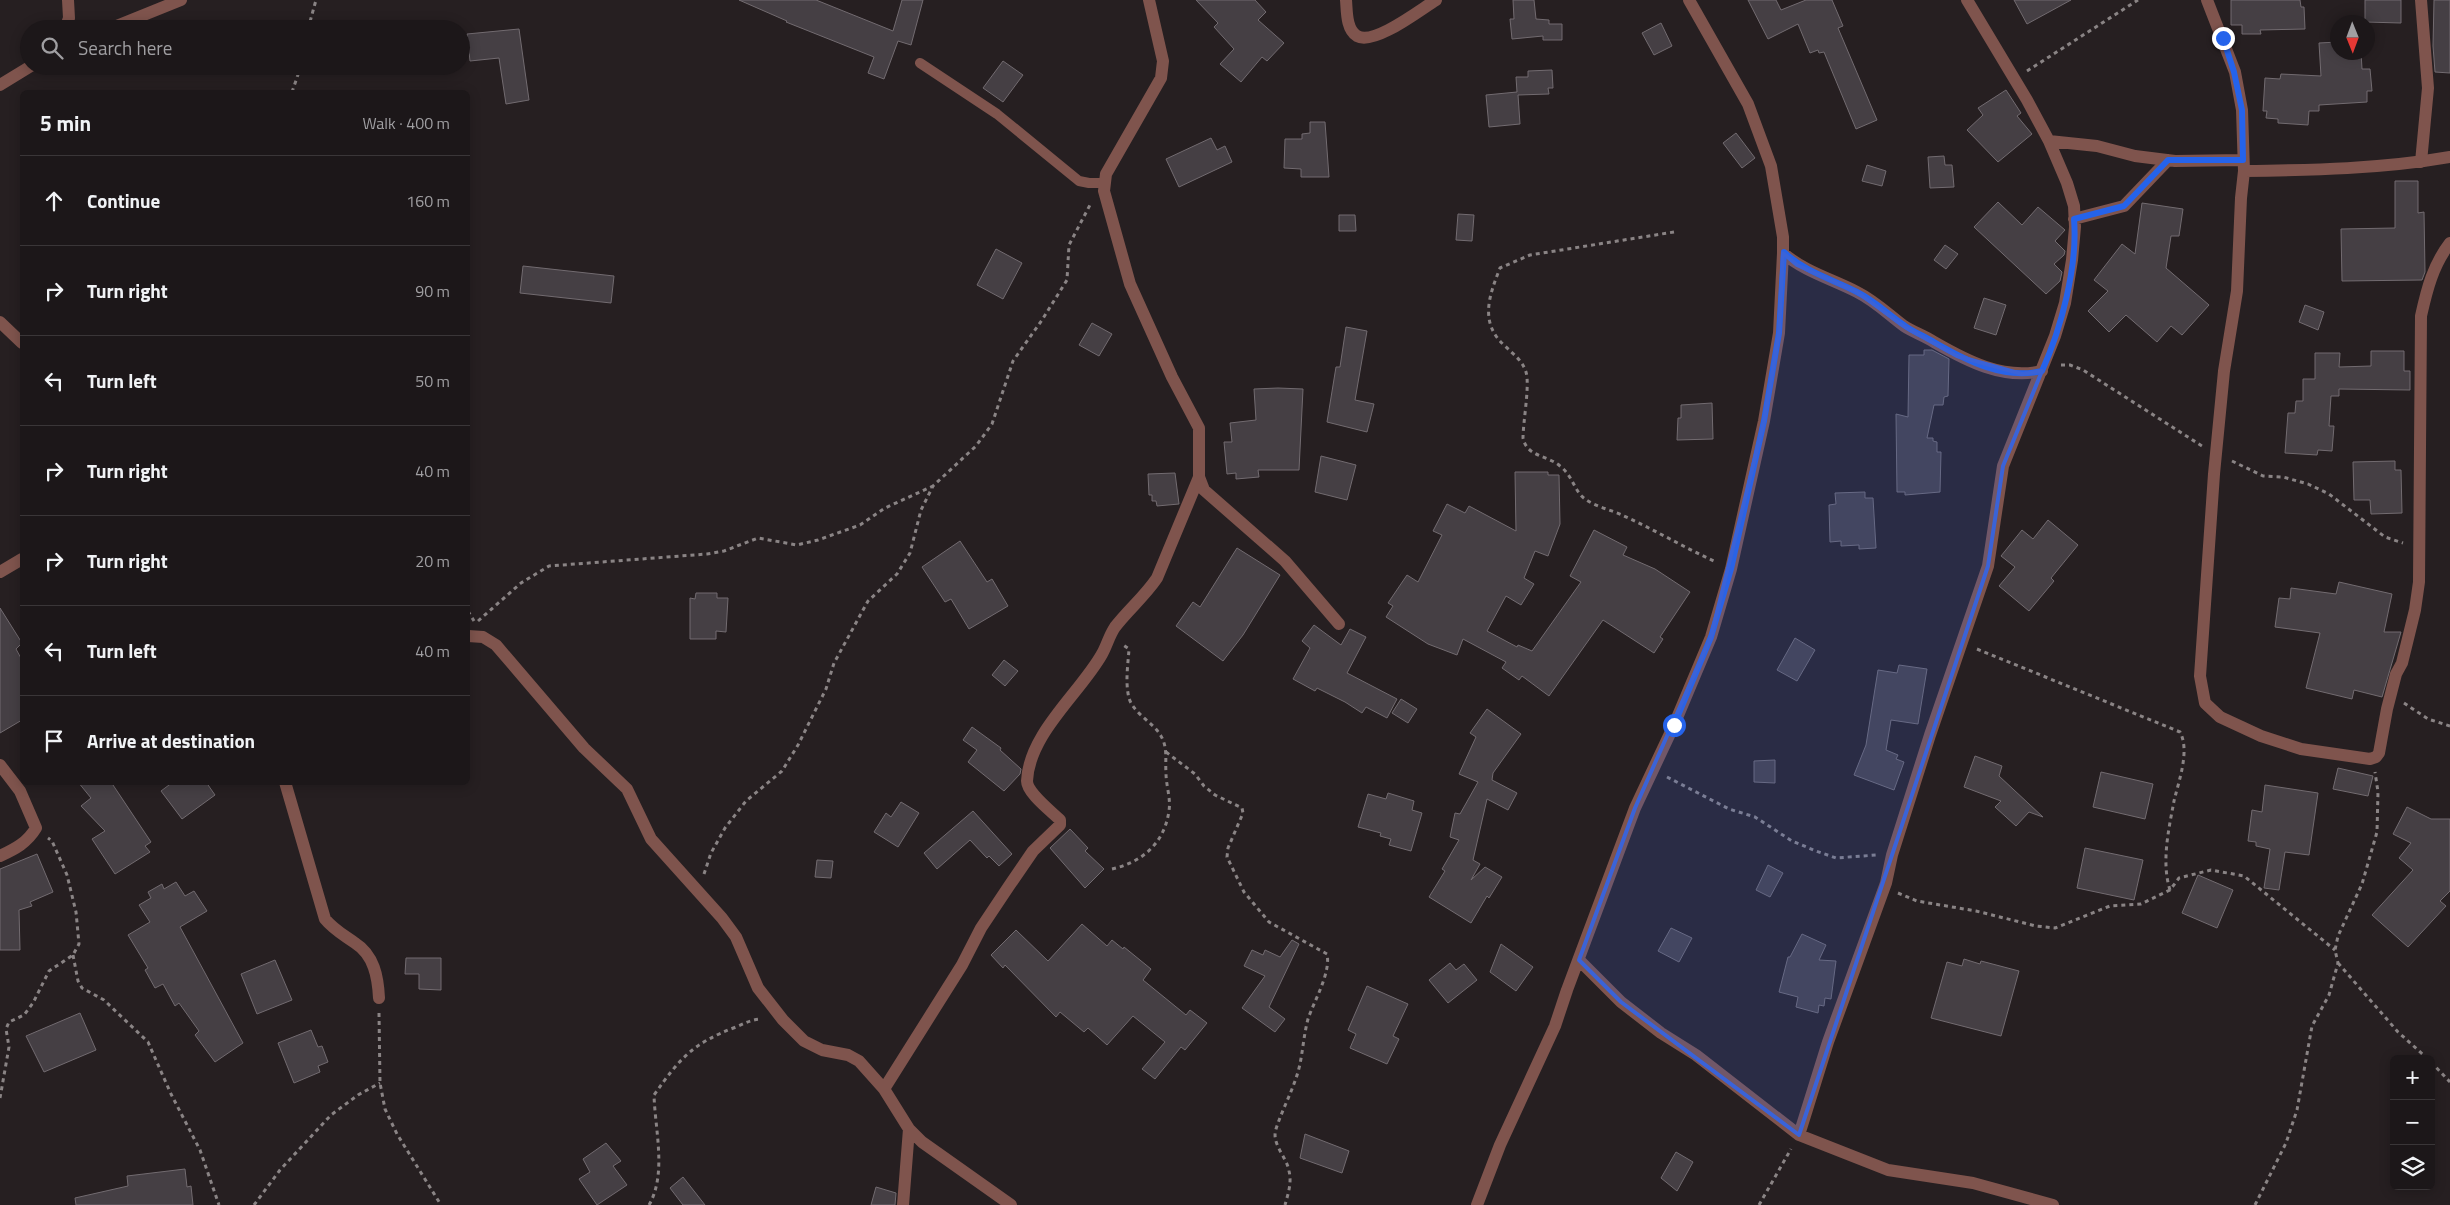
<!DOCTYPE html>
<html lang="en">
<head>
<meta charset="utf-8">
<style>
	:root { --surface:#1c1719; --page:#252022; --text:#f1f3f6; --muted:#a09fa2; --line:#3a3638 }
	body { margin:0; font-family:"Titillium Web",sans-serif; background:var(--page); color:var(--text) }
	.controls { position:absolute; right:15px; bottom:15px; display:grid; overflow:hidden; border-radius:8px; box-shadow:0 2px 12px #0003 }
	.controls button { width:45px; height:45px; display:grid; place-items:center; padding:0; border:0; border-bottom:1px solid var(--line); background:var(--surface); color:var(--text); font:25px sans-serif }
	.compass { position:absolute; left:2330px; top:15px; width:45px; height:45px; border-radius:50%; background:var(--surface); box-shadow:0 2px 12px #0003; rotate:179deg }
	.stop { position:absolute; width:15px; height:15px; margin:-11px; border:4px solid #2563eb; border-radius:50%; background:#fff }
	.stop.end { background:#2563eb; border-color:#fff; box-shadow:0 1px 5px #0008 }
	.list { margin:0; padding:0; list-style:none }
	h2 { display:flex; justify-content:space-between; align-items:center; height:65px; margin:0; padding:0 20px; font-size:21px }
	h2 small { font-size:16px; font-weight:400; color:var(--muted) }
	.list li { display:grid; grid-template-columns:32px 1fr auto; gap:15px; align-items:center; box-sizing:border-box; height:90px; padding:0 20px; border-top:1px solid var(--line) }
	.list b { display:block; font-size:19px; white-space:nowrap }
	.list em { font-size:16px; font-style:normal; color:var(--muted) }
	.icon { flex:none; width:28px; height:28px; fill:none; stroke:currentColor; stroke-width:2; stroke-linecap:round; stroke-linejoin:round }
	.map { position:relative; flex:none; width:2450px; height:1205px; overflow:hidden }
	.search { position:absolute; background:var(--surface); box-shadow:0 2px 12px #0003; left:20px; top:20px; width:450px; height:55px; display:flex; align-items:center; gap:12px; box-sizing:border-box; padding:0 18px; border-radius:28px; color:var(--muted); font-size:19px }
	.panel { position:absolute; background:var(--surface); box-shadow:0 2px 12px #0003; left:20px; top:90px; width:450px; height:695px; border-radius:8px }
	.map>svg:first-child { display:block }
	.building { fill:#453f44; stroke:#726b70 }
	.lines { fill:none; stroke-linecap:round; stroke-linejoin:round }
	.path { stroke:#8a8485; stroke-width:3; stroke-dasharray:4 4; stroke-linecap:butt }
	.lane { stroke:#7f544d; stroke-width:10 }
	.street { stroke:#7f544d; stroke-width:12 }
	.route { stroke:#2563eb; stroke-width:6 }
	.marked { fill:#3a63d8; fill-opacity:0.2; stroke:#3a63d8; stroke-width:4; stroke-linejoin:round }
</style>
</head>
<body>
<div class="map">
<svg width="2450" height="1205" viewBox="0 0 2450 1205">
	<rect width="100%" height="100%" fill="#261f21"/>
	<path class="building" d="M739,0H816L893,31L902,0H923L911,45L898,41L884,79L868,73L874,57L786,22L787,21Z
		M1196,0H1255L1266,12L1258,20L1284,43L1267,61L1262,57L1241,82L1220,64L1234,49L1214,27L1218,23Z
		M1513,0H1534L1536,19L1549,20V24H1562V40H1543V36L1512,39L1510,19H1514Z
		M1748,0H1776L1781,10L1806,0H1832L1843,26L1838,28L1877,120L1856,129L1824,52L1819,53L1818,50L1810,53L1798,24L1768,39Z
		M2014,0H2071L2027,24Z
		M2231,0H2300L2301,7H2304L2305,29L2260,30L2261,34H2242V25H2231Z
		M2365,0H2401V23L2365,22Z
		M2434,0H2450V73L2435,72L2433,46Z
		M1661,23L1672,46L1654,55L1642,33Z
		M519,29L529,100L506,104L499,58L470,61L467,34Z
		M2338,42V52H2361L2362,69H2370L2372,91H2367V102L2319,105V111H2309L2308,125L2278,123V119L2266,118L2267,111H2263L2265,78L2280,79L2281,74L2321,76L2319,43Z
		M1003,61L1023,75L1003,102L983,88Z
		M1552,70L1553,88H1548L1549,94L1518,95L1520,124L1489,127L1486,95L1517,92L1516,77H1528V71Z
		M2006,90L2021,113L2017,116L2032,134L1998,162L1967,130L1983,115L1978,108Z
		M1310,122H1325L1329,177H1301V169L1284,168L1285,139H1302V134L1310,133Z
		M1736,133L1755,158L1742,168L1723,143Z
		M1211,138L1217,150L1225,146L1232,162L1179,187L1166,159Z
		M1944,156L1945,165H1952L1954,187L1930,188L1928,157Z
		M1867,165L1886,171L1882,186L1862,181Z
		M2395,181H2418V213L2424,212L2425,272L2422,280L2342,281L2341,229L2395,228Z
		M1998,202L2022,225L2038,207L2065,230L2055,241L2065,251L2064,255L2054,264L2062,272L2060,281L2046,294L1974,227Z
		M2142,203L2183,209L2179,236H2171L2166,268L2209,305L2182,335L2171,326L2157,342L2126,315L2109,332L2088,311L2108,291L2094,280L2122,244L2135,254Z
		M1458,214L1474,215L1472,241L1456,240Z
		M1339,215H1355L1356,231H1339Z
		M1945,245L1958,254L1946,269L1934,260Z
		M996,249L1022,263L1003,299L977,285Z
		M523,266L614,276L611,303L520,293Z
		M1984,298L2006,305L1996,335L1974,328Z
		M2305,305L2324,312L2318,330L2299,322Z
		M1092,323L1112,334L1099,356L1079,345Z
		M1346,327L1367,331L1355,400L1374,404L1367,432L1327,422L1336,367H1340Z
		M1924,350H1932L1949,359L1948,396L1944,397L1943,405H1934L1927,438H1933V441L1937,442V452H1941L1940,492L1905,495V492H1897L1896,414L1908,417L1909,355H1924Z
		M2371,351H2404V371H2410V390L2339,389V396H2331L2329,426H2334L2332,451L2318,450L2317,455L2285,453L2288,413H2295L2296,401H2303V379H2315V353H2340L2339,367L2371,366Z
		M1278,388L1303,389L1299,470H1258L1259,477L1236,479V473L1227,474L1224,442H1232L1230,423L1256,420L1254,389Z
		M1712,403L1713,439L1677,440L1678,418H1681V405Z
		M1321,456L1356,465L1347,500L1315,492Z
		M2395,461V470H2401L2402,513L2371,514L2370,500H2354L2353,462Z
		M1515,472H1548V475H1559L1560,524L1548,556L1535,551L1524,578L1534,584L1521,605L1506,596L1487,631L1517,647L1518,645L1532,651L1581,582L1570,576L1594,530L1627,547L1623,555L1655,569L1690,592L1660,637L1663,639L1654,653L1603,620L1549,696L1522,676L1519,680L1502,668L1506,662L1463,639L1457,655L1428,644L1386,617L1393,606L1388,603L1407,575L1418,582L1442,535L1433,531L1447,504L1465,513L1469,506L1516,531Z
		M1175,473L1179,504L1157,506L1156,501H1152V495H1149L1148,474Z
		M1865,492V498H1873L1876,548L1859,549V545L1841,546V541L1830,542L1829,505L1836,504L1835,493Z
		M2048,520L2078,545L2051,578L2054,581L2029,611L1999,586L2015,567L2001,556L2022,530L2033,539Z
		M960,541L987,582L992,579L1008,606L969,629L951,599L945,602L922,567Z
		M1237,548L1280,575L1243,635L1223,661L1176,626L1193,602L1200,607Z
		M2339,582L2392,594L2384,632H2401L2382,697L2354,690L2352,699L2306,688L2320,633L2275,627L2279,598L2290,599L2291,588L2336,594Z
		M696,593H717V598H728L726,632L716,631V639H690V598L695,599Z
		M0,608L22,643L16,649L22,660V720L0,733Z
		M1314,625L1341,645L1350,629L1366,637L1347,673L1397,699L1387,718L1366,707L1362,713L1345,702L1317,688L1315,691L1293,679L1310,648L1302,641Z
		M1795,638L1815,650L1797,681L1777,670Z
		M1004,660L1018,671L1005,686L992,675Z
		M1899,665L1927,669L1918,724L1891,720L1886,750L1898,755L1896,759L1904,762L1894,790L1854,775L1866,745L1878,670L1897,673Z
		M1401,699L1417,709L1408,723L1392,713Z
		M1487,709L1521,734L1493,773L1492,780L1517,793L1508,810L1487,799L1473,860L1480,864L1471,880L1485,867L1502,877L1489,898L1487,896L1471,923L1429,897L1445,871L1442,869L1459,840L1450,837L1455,813L1460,814L1478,782L1459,774L1476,737L1470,733Z
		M972,727L1001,748L1000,750L1021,769L1020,774L1004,791L968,762L977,750L963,740Z
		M1975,756L2002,766L1999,776L2043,817L2029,812L2016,826L1995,807L2001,801L1964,787Z
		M1775,760V783L1754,782V761Z
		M2338,768L2373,776L2368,796L2333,789Z
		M2101,772L2153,784L2145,819L2093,807Z
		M78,782H111L151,842L145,846L150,852L115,874L92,839L105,831L81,806L91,798Z
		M173,782H206L215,795L182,819L161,791Z
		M2265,785L2318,793L2309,855L2285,852L2279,890L2264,888L2270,849L2256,846V842L2248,841L2252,810L2262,812Z
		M1388,793L1414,801L1412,810L1422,813L1411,851L1389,845L1391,839L1380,836L1381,833L1358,827L1368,794L1386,799Z
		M901,802L919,813L898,847L874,832L886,813L891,817Z
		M2407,807L2431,819H2450V891L2440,901L2446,906L2408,947L2372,915L2413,870L2399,858L2411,843L2393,834Z
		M973,811L1012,854L999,866L989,856L987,858L970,840L937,869L924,853Z
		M1070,829L1088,848L1085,851L1104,869L1085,888L1050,848Z
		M2085,848L2143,860L2134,900L2077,888Z
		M37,854L53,892L30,902L32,906L19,910L20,950H0V869Z
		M817,860L833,861L831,878L815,877Z
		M1768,865L1783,873L1770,897L1756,890Z
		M2198,875L2233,890L2217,928L2182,913Z
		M176,882L185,896L194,891L207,911L180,927L243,1043L215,1062L195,1035L199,1031L179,1003L175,1006L163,984L155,988L145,970L148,968L128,935L150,922L139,905L151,898L148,892L162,884L164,889Z
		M1082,924L1107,946L1112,940L1123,949L1124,947L1151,969L1143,980L1186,1015L1190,1010L1207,1023L1185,1050L1181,1047L1155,1079L1142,1069L1165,1042L1133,1016L1107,1045L1088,1028L1084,1032L1060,1012L1056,1017L1005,965L1003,968L991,955L1016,930L1048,961Z
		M1671,928L1692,938L1679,962L1658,951Z
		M1802,934L1826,945L1819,960L1836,961L1831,999L1825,998L1824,1006L1819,1005L1818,1013L1796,1007L1798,997L1779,992L1788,957H1790Z
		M1292,940L1299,944L1269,1007L1285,1019L1275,1032L1242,1008L1265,976L1244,966L1252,950L1263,955L1265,950L1280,957Z
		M1501,944L1533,967L1516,991L1490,972Z
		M406,958H441V990L419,989V974H405Z
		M1964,959L1980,964L1981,961L2019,971L2001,1036L1931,1018L1947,962L1962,966Z
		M275,960L292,1000L257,1014L241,974Z
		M1450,963L1456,970L1464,964L1477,980L1448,1003L1429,980Z
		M1367,986L1408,1004L1393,1036L1399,1039L1387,1064L1350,1048L1356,1034L1348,1030Z
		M80,1013L96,1050L44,1072L26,1036Z
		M311,1030L318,1047L322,1046L328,1062L318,1066L320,1072L294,1083L278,1043Z
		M1305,1134L1349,1151L1342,1173L1300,1158Z
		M606,1143L621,1161L613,1166L627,1185L597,1205L579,1179L590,1172L583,1159Z
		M1676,1152L1693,1162L1677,1191L1661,1178Z
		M185,1169L187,1187L191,1186L193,1205H76L75,1198L128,1186L127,1176Z
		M683,1177L705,1205H683L670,1188Z
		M876,1187L896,1193L895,1205H871Z"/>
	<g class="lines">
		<path class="path" d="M308,29L316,0
			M2027,71L2138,0
			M292,92L301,66
			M1674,232L1530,255L1500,268C1489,296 1479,323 1505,346C1514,355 1522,360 1526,372C1530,385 1523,422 1523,438C1527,457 1547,455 1560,466C1573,476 1574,491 1585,499C1596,507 1612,510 1624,516C1655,530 1685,548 1716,562
			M2061,365H2070L2083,370L2202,446
			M2232,461L2263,476L2283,477L2308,484L2329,494L2385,537L2403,543
			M468,611L474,621
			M478,621L521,583L549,566L707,554L724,551L758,538L797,545L818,540L860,525L885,508L933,486
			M1977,649L2180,732C2190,751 2179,780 2174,801C2169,828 2161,862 2170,890
			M2404,703L2428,719L2450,726
			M1166,752L1195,774L1204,786L1215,795L1242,808L1243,813L1228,848L1227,857L1244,892L1269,922L1327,954C1331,973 1314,1001 1308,1019C1304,1034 1303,1049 1300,1064C1295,1087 1283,1107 1276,1129C1271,1144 1287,1157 1289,1171C1292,1183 1288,1194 1285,1205
			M1667,777L1729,809L1755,817L1792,841L1816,851L1836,858L1876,855
			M1112,869C1142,862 1164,844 1169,811C1171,798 1166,786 1166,773C1165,760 1168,748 1161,736C1154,723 1133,713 1129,698C1125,682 1128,665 1129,649L1123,645
			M704,874L711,853L725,828L746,801L782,771L798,745L826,689L834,663L868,601L897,574L910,553L921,510L933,486L976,446L992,424L1013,361L1042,320L1067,280L1069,245L1091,203
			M1898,893L1917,901L1976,911L2036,926L2055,928L2110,906L2141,904L2170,890L2179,878L2211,870L2244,876L2335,950
			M73,955L78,981L82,988L104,1000L148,1042L171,1094L200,1150L219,1205
			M2338,963L2398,1032L2428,1059
			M379,1013L380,1083L385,1109L397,1134L441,1205
			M2431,1062L2450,1082
			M0,1098L9,1047L6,1029L9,1022L24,1015L33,1003L49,971L73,955L79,944L76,912L67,875L52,841L48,838
			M254,1205L280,1170L331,1115L358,1095L380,1083
			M649,1205C667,1174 655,1130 654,1095C680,1058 693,1043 736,1027C745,1023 753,1019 762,1019
			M1759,1205L1791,1149
			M2255,1205L2286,1143L2297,1110L2312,1026L2329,995L2338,963L2335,950L2338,936L2362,884L2377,832L2378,792L2375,772"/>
		<path class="lane" d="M920,63L997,114L1079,181L1089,183H1104"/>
		<path class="street" d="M1149,0L1163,61L1161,78L1106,174L1104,191L1130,284L1172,377L1199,428V477L1204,490L1285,561L1339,624
			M1346,0C1347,11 1346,29 1357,36C1374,46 1421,9 1436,0
			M2207,0L2235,72L2242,110L2244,171L2241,198L2237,291L2224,371L2214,474L2200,676L2205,703L2220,717L2261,736L2301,749L2370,759L2376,757L2379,753L2387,709L2396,674L2402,663L2415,610L2419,582L2421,316C2427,289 2433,265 2450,243
			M65,29L69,18L68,0
			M109,29L181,0
			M0,85L31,66
			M2049,141L2097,146L2135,156L2175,161L2243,160
			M2421,162L2428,88L2421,0
			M2244,171C2313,170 2382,169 2450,157
			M2074,219L2124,206L2168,160
			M1783,253C1805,272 1832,279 1857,292C1875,301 1888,314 1904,326C1913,332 1925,336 1934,342C1967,361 2003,380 2042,371
			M0,322L22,343
			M0,572L22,559
			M468,636L483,637L496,645L584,748L627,789L651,839L722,918L736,937L758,988L783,1020L804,1041L822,1050L848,1055L859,1061L884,1089L909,1129L922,1142L1011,1205
			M0,765L20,791L36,828C27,843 15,849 0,856
			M285,782L325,919C334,930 344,935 355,943C374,955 378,977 379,998
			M1579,960L1621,1002L1661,1033L1696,1055L1799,1135L1888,1170L1973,1183L2053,1205
			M884,1089L962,965L981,928L1009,886L1033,851L1060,825V820C1051,811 1027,793 1027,781C1029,733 1081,692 1102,654C1107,645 1109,636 1115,627C1128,610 1145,596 1157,578L1199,477
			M1799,1135L1828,1042L1886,883L1892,855L1930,735L1988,566L2003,466L2055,336L2065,303L2072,260L2075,227L2074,206L2067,183L2049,141L2027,100L1967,0
			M903,1205L909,1129
			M1477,1205L1500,1145L1555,1026L1567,990L1635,808L1674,725L1711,637L1731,569L1764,421L1779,333L1783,253V237L1771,166L1748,104L1689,0"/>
	</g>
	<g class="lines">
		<path class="route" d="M1674,725L1711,637L1731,569L1764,421L1779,333L1784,252C1805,272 1832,279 1857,292C1875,301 1888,314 1904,325C1913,332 1925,336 1934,342C1967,361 2003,380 2042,371C2061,329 2078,266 2074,219L2124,206L2168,160H2243L2242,110L2234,72L2223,38"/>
	</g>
	<path class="marked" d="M1783,253L1797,265L1857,292L1905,327L1957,356L2022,374L2042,371L2003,466L1988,566L1799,1135L1621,1002L1579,960L1635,808L1711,637L1764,421L1779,333Z"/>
</svg>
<div class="controls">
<button>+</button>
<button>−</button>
<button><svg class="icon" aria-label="layers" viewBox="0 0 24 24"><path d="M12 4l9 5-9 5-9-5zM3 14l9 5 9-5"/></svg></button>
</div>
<svg class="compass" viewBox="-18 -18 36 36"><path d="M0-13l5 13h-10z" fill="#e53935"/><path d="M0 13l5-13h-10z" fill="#a09fa2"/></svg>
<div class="stop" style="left:1674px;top:725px"></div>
<div class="stop end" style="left:2223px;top:38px"></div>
<div class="search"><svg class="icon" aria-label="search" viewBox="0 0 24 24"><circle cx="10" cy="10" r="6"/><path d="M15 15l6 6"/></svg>Search here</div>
<section class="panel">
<h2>5 min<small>Walk · 400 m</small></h2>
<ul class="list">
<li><svg class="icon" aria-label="ahead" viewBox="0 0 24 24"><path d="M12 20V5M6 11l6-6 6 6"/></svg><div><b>Continue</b></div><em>160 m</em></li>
<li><svg class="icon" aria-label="right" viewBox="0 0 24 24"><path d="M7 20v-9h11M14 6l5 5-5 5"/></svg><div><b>Turn right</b></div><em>90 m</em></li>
<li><svg class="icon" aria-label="left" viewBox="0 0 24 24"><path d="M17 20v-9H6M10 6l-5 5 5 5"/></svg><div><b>Turn left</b></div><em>50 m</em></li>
<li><svg class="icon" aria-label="right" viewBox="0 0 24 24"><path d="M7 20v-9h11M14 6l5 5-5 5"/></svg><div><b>Turn right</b></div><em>40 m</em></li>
<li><svg class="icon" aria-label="right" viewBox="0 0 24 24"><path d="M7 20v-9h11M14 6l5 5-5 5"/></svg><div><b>Turn right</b></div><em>20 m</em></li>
<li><svg class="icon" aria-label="left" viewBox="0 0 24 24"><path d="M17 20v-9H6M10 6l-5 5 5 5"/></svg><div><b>Turn left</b></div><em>40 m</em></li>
<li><svg class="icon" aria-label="arrive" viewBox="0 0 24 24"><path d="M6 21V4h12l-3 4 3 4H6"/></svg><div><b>Arrive at destination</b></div></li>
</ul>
</section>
</div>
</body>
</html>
